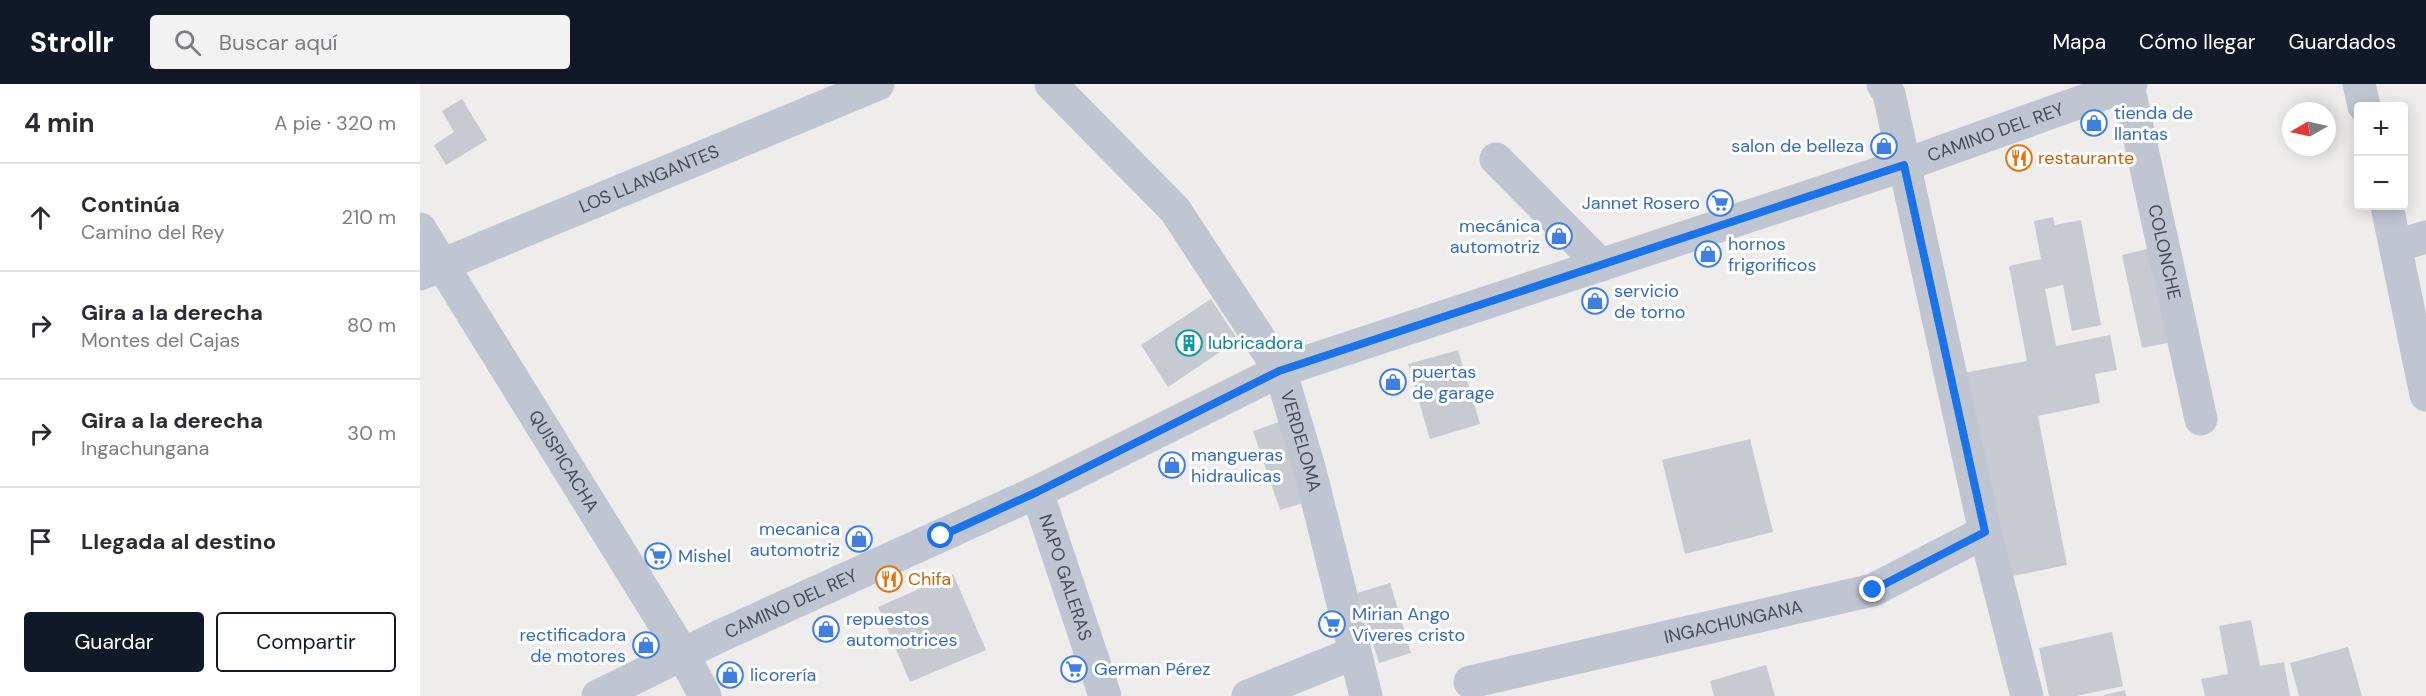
<!DOCTYPE html>
<html lang="es">
<head>
<meta charset="utf-8">
<style>
	:root { --surface:#fff; --page:#f2f2f3; --text:#2b2b33; --muted:#7c7c81; --line:#e1e1e2; --accent:#111827 }
	body { margin:0; font-family:"DM Sans",sans-serif; background:var(--page); color:var(--text) }
	.controls { position:absolute; right:18px; top:18px; display:grid; overflow:hidden; border-radius:6px; box-shadow:0 3px 15px #0003 }
	.controls button { width:54px; height:54px; display:grid; place-items:center; padding:0; border:0; border-bottom:2px solid var(--line); background:var(--surface); color:var(--text); font:30px sans-serif }
	.compass { position:absolute; left:1862px; top:18px; width:54px; height:54px; border-radius:50%; background:var(--surface); box-shadow:0 3px 15px #0003; rotate:261deg }
	.stop { position:absolute; width:18px; height:18px; margin:-14px; border:4px solid #1a73e8; border-radius:50%; background:#fff }
	.stop.end { background:#1a73e8; border-color:#fff; box-shadow:0 2px 6px #0008 }
	.list { margin:0; padding:0; list-style:none }
	h2 { display:flex; justify-content:space-between; align-items:center; height:78px; margin:0; padding:0 24px; font-size:26px }
	h2 small { font-size:20px; font-weight:400; color:var(--muted) }
	.list li { display:grid; grid-template-columns:39px 1fr auto; gap:18px; align-items:center; box-sizing:border-box; height:108px; padding:0 24px; border-top:2px solid var(--line) }
	.list b { display:block; font-size:22px; white-space:nowrap }
	.list p { margin:0; font-size:20px; white-space:nowrap; color:var(--muted) }
	.list em { font-size:20px; font-style:normal; color:var(--muted) }
	.actions { display:flex; gap:12px; padding:18px 24px }
	.actions a { flex:1; padding:14px 0; border:2px solid var(--accent); border-radius:6px; text-align:center; font-size:21px; color:var(--accent) }
	.actions .main { background:var(--accent); color:#fff }
	.icon { flex:none; width:33px; height:33px; fill:none; stroke:currentColor; stroke-width:2; stroke-linecap:round; stroke-linejoin:round }
	.map { position:relative; flex:none; width:2006px; height:612px; overflow:hidden }
	header { display:flex; align-items:center; gap:36px; box-sizing:border-box; height:84px; padding:0 30px; background:var(--accent); color:#fff }
	header strong { font-size:28px }
	nav { display:flex; gap:33px; margin-inline-start:auto; font-size:21px }
	.search { width:420px; height:54px; background:var(--page); display:flex; align-items:center; gap:15px; box-sizing:border-box; padding:0 21px; border-radius:6px; color:var(--muted); font-size:22px }
	main { display:flex }
	aside { flex:1; background:var(--surface) }
	.map>svg:first-child { display:block }
	.building { fill:#c8cad2 }
	.lines { fill:none; stroke-linecap:round; stroke-linejoin:round }
	.minor { stroke:#bfc6d2; stroke-width:33 }
	.route { stroke:#1a73e8; stroke-width:8 }
	.labels { text-anchor:middle; stroke-width:6; stroke-linejoin:round; paint-order:stroke }
	.shop-label { font-size:18px; fill:#366cbe; stroke:#fff; text-anchor:start }
	.street-label { font-size:18px; fill:#444c59; stroke:#fff }
	.food-label { font-size:18px; fill:#c56008; stroke:#fff; text-anchor:start }
	.culture-label { font-size:18px; fill:#0d838f; stroke:#fff; text-anchor:start }
</style>
</head>
<body>
<header>
<strong>Strollr</strong>
<div class="search"><svg class="icon" aria-label="search" viewBox="0 0 24 24"><circle cx="10" cy="10" r="6"/><path d="M15 15l6 6"/></svg>Buscar aquí</div>
<nav><a>Mapa</a><a>Cómo llegar</a><a>Guardados</a></nav>
</header>
<main>
<aside>
<h2>4 min<small>A pie · 320 m</small></h2>
<ul class="list">
<li><svg class="icon" aria-label="ahead" viewBox="0 0 24 24"><path d="M12 20V5M6 11l6-6 6 6"/></svg><div><b>Continúa</b><p>Camino del Rey</p></div><em>210 m</em></li>
<li><svg class="icon" aria-label="right" viewBox="0 0 24 24"><path d="M7 20v-9h11M14 6l5 5-5 5"/></svg><div><b>Gira a la derecha</b><p>Montes del Cajas</p></div><em>80 m</em></li>
<li><svg class="icon" aria-label="right" viewBox="0 0 24 24"><path d="M7 20v-9h11M14 6l5 5-5 5"/></svg><div><b>Gira a la derecha</b><p>Ingachungana</p></div><em>30 m</em></li>
<li><svg class="icon" aria-label="arrive" viewBox="0 0 24 24"><path d="M6 21V4h12l-3 4 3 4H6"/></svg><div><b>Llegada al destino</b></div></li>
</ul>
<div class="actions"><a class="main">Guardar</a><a>Compartir</a></div>
</aside>
<div class="map">
<svg width="2006" height="612" viewBox="0 0 2006 612">
	<rect width="100%" height="100%" fill="#efecec"/>
	<path class="building" d="M42,15L67,56L26,81L14,61L34,48L22,27Z
		M1633,133L1635,141L1661,136L1681,241L1652,247L1643,201L1625,205L1636,262L1690,251L1697,286L1675,290L1680,319L1618,332L1647,481L1578,495L1538,290L1607,277L1589,182L1621,175L1614,137Z
		M1732,164L1752,258L1722,264L1702,171Z
		M791,215L818,256L748,303L721,261Z
		M1038,266L1060,340L1010,355L988,280Z
		M859,338L886,418L860,426L833,347Z
		M1330,355L1353,448L1265,470L1242,376Z
		M533,490L566,566L490,598L458,523Z
		M970,499L991,569L959,579L937,509Z
		M1831,536L1840,582L1864,578L1870,612H1785L1781,595L1808,590L1799,542Z
		M1692,548L1703,602L1657,612H1629L1619,564Z
		M1928,563L1942,612H1879L1870,579Z
		M1346,581L1355,612H1294L1290,597Z
		M1705,606L1706,612H1684V611Z"/>
	<g class="lines">
		<g class="minor">
			<path id="s1" d="M631,0L755,126L854,277L864,299L890,387L946,612"/>
			<path d="M1463,0L1469,10L1565,448L1607,612"/>
			<path d="M1939,0L1944,22"/>
			<path id="s2" d="M1708,1L1781,335"/>
			<path d="M1076,75L1181,181"/>
			<path d="M1967,122L2006,311"/>
			<path id="s3" d="M0,145L263,570L285,612"/>
			<path d="M1976,162L2006,153"/>
			<path id="s4" d="M0,190L458,0"/>
			<path id="s5" d="M617,408L685,612"/>
			<path id="s6" d="M1050,598L1453,506L1565,448"/>
			<path id="s7" d="M178,612L300,552L617,408L859,287L1484,81L1711,0"/>
			<path d="M828,612L934,569"/>
		</g>
	</g>
	<g class="lines">
		<path class="route" d="M521,452L617,408L859,287L1484,81L1565,448L1453,506"/>
	</g>
	<defs>
		<g id="shop-ring" transform="scale(1.35)"><circle r="9.5" fill="#fff" stroke="#3f7fe0" stroke-width="1.5"/><path d="M-5-2.5h2.3a2.7 3.5 0 0 1 5.4 0H5L5.5 6h-11ZM-1.5-2.5h3a1.5 2.3 0 0 0-3 0Z" fill="#3f7fe0"/></g>
		<g id="restaurant-ring" transform="scale(1.35)"><circle r="9.5" fill="#fff" stroke="#e8710a" stroke-width="1.5"/><path d="M-5-6h1v4h1v-4h1v4h1v-4h1v5L-1.5 .5V6h-2V.5L-5-1ZM5-6V6H3V1.5H1.5Q1.5-4 5-6Z" fill="#e8710a"/></g>
		<g id="supermarket-ring" transform="scale(1.35)"><circle r="9.5" fill="#fff" stroke="#3f7fe0" stroke-width="1.5"/><path d="M-6-5.5h2.5l.6 2H6L4.5 2H-2.5L-4.4-4H-6ZM-1.5 3.2a1.3 1.3 0 1 0 .1 0ZM3 3.2a1.3 1.3 0 1 0 .1 0Z" fill="#3f7fe0"/></g>
		<g id="building-ring" transform="scale(1.35)"><circle r="9.5" fill="#fff" stroke="#0f9aa8" stroke-width="1.5"/><path d="M-4-6H4V6H1V3H-1V6H-4ZM-2.5-4.3h1.7v1.8h-1.7ZM.8-4.3h1.7v1.8H.8ZM-2.5-1h1.7V.8h-1.7ZM.8-1h1.7V.8H.8Z" fill="#0f9aa8"/></g>
	</defs>
	<g fill-rule="evenodd">
		<use href="#shop-ring" x="1674" y="39"/>
		<use href="#shop-ring" x="1464" y="62"/>
		<use href="#restaurant-ring" x="1599" y="74"/>
		<use href="#supermarket-ring" x="1300" y="119"/>
		<use href="#shop-ring" x="1139" y="152"/>
		<use href="#shop-ring" x="1288" y="170"/>
		<use href="#shop-ring" x="1175" y="217"/>
		<use href="#building-ring" x="769" y="259"/>
		<use href="#shop-ring" x="973" y="298"/>
		<use href="#shop-ring" x="752" y="381"/>
		<use href="#shop-ring" x="439" y="455"/>
		<use href="#supermarket-ring" x="238" y="472"/>
		<use href="#restaurant-ring" x="469" y="495"/>
		<use href="#supermarket-ring" x="912" y="540"/>
		<use href="#shop-ring" x="406" y="545"/>
		<use href="#shop-ring" x="226" y="561"/>
		<use href="#supermarket-ring" x="654" y="585"/>
		<use href="#shop-ring" x="310" y="591"/>
	</g>
	<g class="labels">
		<g class="shop-label">
			<text x="1694" y="35">tienda de<tspan x="1694" dy="21">llantas</tspan></text>
			<text x="1444" y="68" text-anchor="end">salon de belleza</text>
			<text x="1280" y="125" text-anchor="end">Jannet Rosero</text>
			<text x="1120" y="148" text-anchor="end">mecánica<tspan x="1120" dy="21">automotriz</tspan></text>
			<text x="1308" y="166">hornos<tspan x="1308" dy="21">frigorificos</tspan></text>
			<text x="1194" y="213">servicio<tspan x="1194" dy="21">de torno</tspan></text>
			<text x="992" y="294">puertas<tspan x="992" dy="21">de garage</tspan></text>
			<text x="771" y="377">mangueras<tspan x="771" dy="21">hidraulicas</tspan></text>
			<text x="420" y="451" text-anchor="end">mecanica<tspan x="420" dy="21">automotriz</tspan></text>
			<text x="258" y="478">Mishel</text>
			<text x="932" y="536">Mirian Ango<tspan x="932" dy="21">Víveres cristo</tspan></text>
			<text x="426" y="541">repuestos<tspan x="426" dy="21">automotrices</tspan></text>
			<text x="206" y="557" text-anchor="end">rectificadora<tspan x="206" dy="21">de motores</tspan></text>
			<text x="674" y="591">German Pérez</text>
			<text x="330" y="597">licorería</text>
		</g>
		<g class="street-label">
			<text dy="6" stroke="none"><textPath href="#s7" startOffset="1510">CAMINO DEL REY</textPath></text>
			<text dy="6" stroke="none"><textPath href="#s4" startOffset="248">LOS LLANGANTES</textPath></text>
			<text dy="6" stroke="none"><textPath href="#s2" startOffset="171">COLONCHE</textPath></text>
			<text dy="6" stroke="none"><textPath href="#s1" startOffset="442">VERDELOMA</textPath></text>
			<text dy="6" stroke="none"><textPath href="#s3" startOffset="273">QUISPICACHA</textPath></text>
			<text dy="6" stroke="none"><textPath href="#s5" startOffset="90">NAPO GALERAS</textPath></text>
			<text dy="6" stroke="none"><textPath href="#s7" startOffset="214">CAMINO DEL REY</textPath></text>
			<text dy="6" stroke="none"><textPath href="#s6" startOffset="270">INGACHUNGANA</textPath></text>
		</g>
		<g class="food-label">
			<text x="1618" y="80">restaurante</text>
			<text x="488" y="501">Chifa</text>
		</g>
		<g class="culture-label">
			<text x="788" y="265">lubricadora</text>
		</g>
	</g>
</svg>
<div class="controls">
<button>+</button>
<button>−</button>
</div>
<svg class="compass" viewBox="-18 -18 36 36"><path d="M0-13l5 13h-10z" fill="#e53935"/><path d="M0 13l5-13h-10z" fill="#7c7c81"/></svg>
<div class="stop" style="left:521px;top:452px"></div>
<div class="stop end" style="left:1453px;top:506px"></div>
</div>
</main>
</body>
</html>
